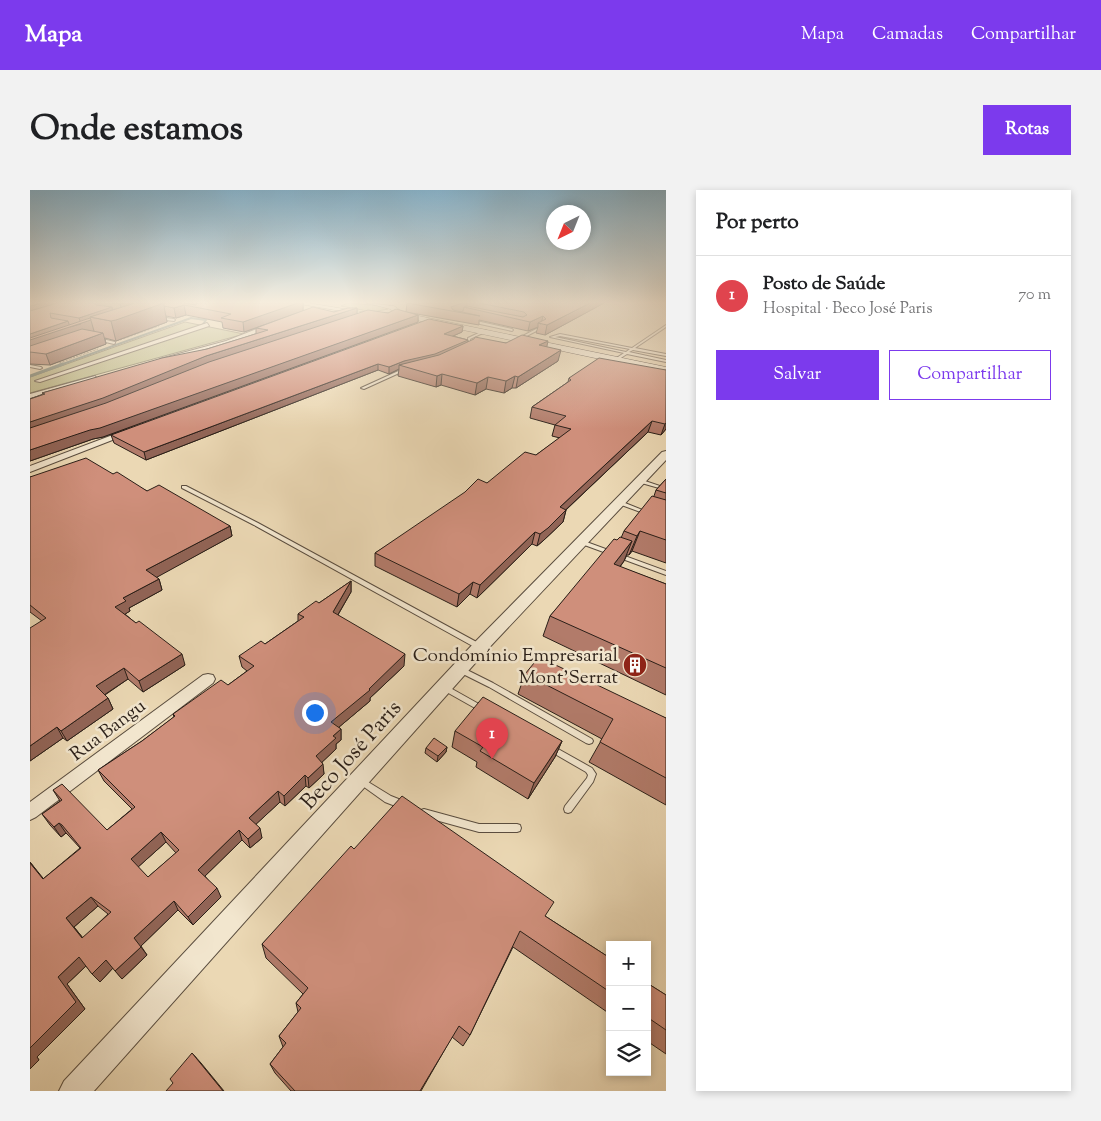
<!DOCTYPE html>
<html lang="pt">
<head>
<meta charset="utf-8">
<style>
	:root { --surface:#fff; --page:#f2f2f2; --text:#202124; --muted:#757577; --line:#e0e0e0; --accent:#7c3aed }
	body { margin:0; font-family:"Sorts Mill Goudy",serif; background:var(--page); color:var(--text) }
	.controls { position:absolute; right:15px; bottom:15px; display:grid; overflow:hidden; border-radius:0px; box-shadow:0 2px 8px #0003 }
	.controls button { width:45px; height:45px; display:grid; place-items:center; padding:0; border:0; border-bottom:1px solid var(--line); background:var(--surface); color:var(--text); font:25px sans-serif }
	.compass { position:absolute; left:516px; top:15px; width:45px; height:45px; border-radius:50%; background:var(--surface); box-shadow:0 2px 8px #0003; rotate:223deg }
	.you { position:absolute; left:284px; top:522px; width:18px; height:18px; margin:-12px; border:4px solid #fff; border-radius:50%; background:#1a73e8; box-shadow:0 0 0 8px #1a73e833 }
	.badge { display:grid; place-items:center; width:32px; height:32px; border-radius:50%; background:var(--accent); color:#fff; font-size:16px; font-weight:700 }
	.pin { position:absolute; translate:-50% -41px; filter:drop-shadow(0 1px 2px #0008) }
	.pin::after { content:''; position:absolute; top:26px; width:18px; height:15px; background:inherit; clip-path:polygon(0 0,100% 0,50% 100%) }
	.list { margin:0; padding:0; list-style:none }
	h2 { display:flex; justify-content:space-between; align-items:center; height:65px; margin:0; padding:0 20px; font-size:21px }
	h2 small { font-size:16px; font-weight:400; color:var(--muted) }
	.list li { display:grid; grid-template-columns:32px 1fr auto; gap:15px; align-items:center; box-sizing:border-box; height:80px; padding:0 20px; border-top:1px solid var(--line) }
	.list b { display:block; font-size:19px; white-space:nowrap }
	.list p { margin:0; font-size:16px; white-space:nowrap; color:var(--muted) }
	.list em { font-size:16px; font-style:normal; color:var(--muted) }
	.actions { display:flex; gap:10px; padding:15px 20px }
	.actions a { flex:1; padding:11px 0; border:1px solid var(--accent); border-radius:0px; text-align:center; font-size:18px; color:var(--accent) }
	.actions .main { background:var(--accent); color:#fff }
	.icon { flex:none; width:28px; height:28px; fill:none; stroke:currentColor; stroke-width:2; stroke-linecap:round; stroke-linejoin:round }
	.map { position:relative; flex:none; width:636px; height:901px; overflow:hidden; border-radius:0px }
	header { display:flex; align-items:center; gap:30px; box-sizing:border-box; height:70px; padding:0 25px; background:var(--accent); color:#fff }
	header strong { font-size:24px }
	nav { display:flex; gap:28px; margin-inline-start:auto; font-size:18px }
	.intro { display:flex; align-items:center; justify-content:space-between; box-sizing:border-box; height:120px; padding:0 30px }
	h1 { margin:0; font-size:35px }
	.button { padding:12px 22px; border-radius:0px; background:var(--accent); color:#fff; font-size:18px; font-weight:700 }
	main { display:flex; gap:30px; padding:0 30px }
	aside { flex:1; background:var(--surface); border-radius:0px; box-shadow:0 2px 8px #0003 }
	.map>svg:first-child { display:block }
	.green { fill:#bebc89; stroke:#746e50 }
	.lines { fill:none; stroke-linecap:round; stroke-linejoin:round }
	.stream-far1 { stroke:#6c7c71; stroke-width:2 }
	.stream { stroke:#6c7c71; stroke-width:3 }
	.service-casing { stroke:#5a4d3f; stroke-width:2 }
	.minor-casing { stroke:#5a4d3f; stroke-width:2 }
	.tertiary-casing { stroke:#5a4d3f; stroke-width:2 }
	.secondary-casing { stroke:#2a1f18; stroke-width:1 }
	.path { stroke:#2a1f18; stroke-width:1; stroke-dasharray:0.5 1; stroke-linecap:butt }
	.service { fill:#f2e6ce; fill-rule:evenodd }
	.minor { fill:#f2e6ce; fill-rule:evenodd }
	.tertiary { fill:#f2e6ce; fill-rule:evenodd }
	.secondary { fill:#f2e6ce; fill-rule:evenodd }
	.wall { fill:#b27b6a; stroke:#2a1f18; fill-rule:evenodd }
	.shaded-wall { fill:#916456; stroke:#2a1f18 }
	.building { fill:#cf8f7b; stroke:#2a1f18; fill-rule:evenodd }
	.labels { text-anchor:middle; stroke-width:5; stroke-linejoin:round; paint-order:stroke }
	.poi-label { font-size:19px; fill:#2a1f18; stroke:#f2e6ce; text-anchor:end }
	.street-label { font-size:19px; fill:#2a1f18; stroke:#f2e6ce }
	.near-street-label { font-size:22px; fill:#2a1f18; stroke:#f2e6ce }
</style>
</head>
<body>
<header>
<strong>Mapa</strong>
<nav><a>Mapa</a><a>Camadas</a><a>Compartilhar</a></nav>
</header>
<div class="intro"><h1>Onde estamos</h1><a class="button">Rotas</a></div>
<main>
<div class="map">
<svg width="636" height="901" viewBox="0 0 636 901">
	<rect width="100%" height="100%" fill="#ebd8b4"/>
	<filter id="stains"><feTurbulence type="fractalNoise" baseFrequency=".004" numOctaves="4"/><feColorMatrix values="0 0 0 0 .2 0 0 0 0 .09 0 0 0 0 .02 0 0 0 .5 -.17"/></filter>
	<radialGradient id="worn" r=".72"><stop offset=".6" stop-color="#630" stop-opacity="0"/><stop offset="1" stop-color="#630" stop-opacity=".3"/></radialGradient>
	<path class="green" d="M318,113L353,116L358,119L343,122L311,116Z
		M155,132L214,144L0,203V187Z"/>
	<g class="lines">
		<path class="stream-far1" d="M168,162L187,157
			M30,175L161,128L176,130L173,134"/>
		<path class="stream" d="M0,186L33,174"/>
		<g class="service-casing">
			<path id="service" d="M128,127L144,129L145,130L144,131L127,129Z
				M442,130L482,139L483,140L482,141L441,132Z
				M636,135V137L605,158L636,164V166L603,160L599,162L636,170V172L597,164L586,171L585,169L594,163L520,147L530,144L602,158ZM530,146L600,159L596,162L525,147Z
				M510,137L512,138L489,150L487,149Z
				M455,140L457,141L440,149L441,158L439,159L438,148Z
				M68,148L85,152V153L84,154L67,150Z
				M0,175L11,177L12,178L10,179L0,177Z
				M375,178L378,179L334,199L331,198Z
				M608,290H612L636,298V300L608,292Z
				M152,296H156L228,333L452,455L453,457L452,459H448L224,335L152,298Z
				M586,311H590L620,323V324H616L586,313Z
				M551,350L636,381V385L549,353L548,352Z
				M429,478H433L463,493L562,549L563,551L562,553L559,554L556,553L459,497L429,482L428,480Z
				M415,495L456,518L458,520L456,522L454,523L452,522L413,500L412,498L413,496Z
				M521,555L562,578L566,584L563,592L541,622L538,623L535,622L534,619L535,616L557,588L558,585L556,582L518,560L517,558L518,556Z
				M330,587L361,606L376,612L377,615L376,618L373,619L355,612L327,592L326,590L327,588Z
				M394,619L449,634H487L490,635L491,638L490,641L487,642H449L391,626L390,623L391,620Z"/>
		</g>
		<g class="minor-casing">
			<path id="minor" d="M177,133L179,136L10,192L5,191Z
				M242,133L244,136L200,153L133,171L130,169L196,151Z
				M65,186L67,189L0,208V204Z
				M96,240L103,242L0,282V276Z
				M178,484L183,485L185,489L183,493L6,627L0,630V612L173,485Z"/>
		</g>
		<g class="tertiary-casing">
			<path id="tertiary" d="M636,261V270L456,461L64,901H29L34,891L444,453L632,262Z"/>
		</g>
		<g class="secondary-casing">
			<path id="secondary" d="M264,113H278L357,126L353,128Z
				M337,113L364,116L374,123L636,177V183L372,127L360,119Z"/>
		</g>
		<path class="path" d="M90,150L129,136
			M29,173L68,159"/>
		<use href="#service" class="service"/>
		<use href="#minor" class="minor"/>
		<use href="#tertiary" class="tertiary"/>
		<use href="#secondary" class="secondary"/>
	</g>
	<path class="wall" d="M0,113H273V121L304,122L327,118V124L358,123L388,125V132L73,247L63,249L0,271V209L13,204L12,203L177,159L226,144V138L214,142L193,138L192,132L156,125L146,128L136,126L137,132L91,149L86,151L75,148L76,154L20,175L0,174Z
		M377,113H574L515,145L506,143L508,137L498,141L449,130V135L376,122Z
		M433,136L432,142L423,146L438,150L437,152L476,153L517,157L528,171L486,198H482L474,203L456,199L445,205L411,195L406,197L368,186L369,179L359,184L348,180L116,270L84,253L81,245Z
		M636,180V239L631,245L618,242L536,320L533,332L514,350L507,356L502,354L447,408L440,404L427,417L345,376V363L457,293L506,265L530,248L522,246L525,235L500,228L502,217L538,192L539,188Z
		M83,284L117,301L200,336L202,346L126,387L129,389L132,400L99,418L100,421L95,424L155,475L113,502L98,489L75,505L78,508L83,519L37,551L33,548L0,571L12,431L0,422V287Z
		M636,289V373L602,361L599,365H597L594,371L590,377L636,394V505L513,446L520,426L587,350L591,348L594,341L624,306L626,300Z
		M321,391V402L308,425L374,476L340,508V511L309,537L311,539V550L306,554V559L292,572L294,584L279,598L276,596L255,616L250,612L226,634L232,648L220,658L212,650L175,686L191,707L163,735L148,720L111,756L117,765L92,789L83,778L70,792L62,784L56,776L37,794L55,819L7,867L9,870L0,879V672L13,689L50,658L39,646L36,643L31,647L20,635L12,624L30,611L23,600L77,640L102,619L74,591L68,580L112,551L144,527L143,524L198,495L217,481L212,477L209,466L235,454L268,431V424L289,413ZM136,652L146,663L118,687L108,677ZM68,716L78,724L53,748L44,737Z
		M495,484L636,528V615L559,572L572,549L488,504Z
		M425,541L532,551L525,567L498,609L446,577L447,572L422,557Z
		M417,557L416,562L407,572L395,563L396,558Z
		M324,659L515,726L580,768V824L483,757L440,845L433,856L422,847L391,901H261L245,883L240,874L253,857L249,846L268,822L266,813L273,804L236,768L232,754Z
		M617,793L636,805V864L617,851Z"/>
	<path class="shaded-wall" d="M12,113H51L0,127V116Z
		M95,113H145L134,116L137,132L91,149L86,151L81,131L60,127L64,141L0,162V144L38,131L40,137L51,134L49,128L82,117L83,123L92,120L90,114Z
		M263,113H273V121L214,142L213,132Z
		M432,113H437V118L434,117L433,121L430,122L421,120V117Z
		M560,113H574L515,145L517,135Z
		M154,115L156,125L146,128L144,118Z
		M327,118V125L0,242V232L176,166Z
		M388,125V132L73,247L63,249L0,271V260Z
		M513,126L511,134L508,133V137L498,141L500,132Z
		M433,136L432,142L414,150V144Z
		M73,143L76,154L20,175L16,164Z
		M438,150L437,156L404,170L369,175V179L359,184V177L374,171Z
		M518,151L516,161L509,155Z
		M531,160L528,171L486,198L488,187Z
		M348,174V180L116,270L114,262Z
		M412,184L411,195L406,197L407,186Z
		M485,186L482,198L474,203L476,191Z
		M458,187L456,199L445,205L447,193Z
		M622,231L618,242L526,329L530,317Z
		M636,233V239L631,245L635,234Z
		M536,320L533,332L514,350L507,356L510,344Z
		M200,336L202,346L120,391L116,380Z
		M610,341L602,361L599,365L607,346Z
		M505,342L502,354L447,408L450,395Z
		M602,351L594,371L576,395L584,374Z
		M129,389L132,400L99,418L100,421L89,428L85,417L93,408Z
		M321,391V402L303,433V422Z
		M443,392L440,404L427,417L429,404Z
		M152,464L155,475L113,502L109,491Z
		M375,464L374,476L340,508V511L302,543L301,532Z
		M94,478L98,489L71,507L66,496Z
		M78,508L83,519L37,551L31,541Z
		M27,537L33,548L0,571V556Z
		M311,539V550L306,554V559L287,577L286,566L303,546Z
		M532,551L525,567L498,609L504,593Z
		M417,557L416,562L407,572L408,566Z
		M293,574L294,584L279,598L278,588Z
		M275,585L276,596L255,616L254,606Z
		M248,601L250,612L222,638L219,628Z
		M29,633L36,643L31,647L24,637Z
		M230,638L232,648L220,658L218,649Z
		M209,640L212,650L172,689L168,680Z
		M131,642L136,652L107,678L101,669Z
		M0,672L21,698L13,689L0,673Z
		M187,698L191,707L163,735L158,727Z
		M61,707L68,716L44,737L60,757L36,728Z
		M144,711L148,720L110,757L104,748Z
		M111,757L117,765L92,789L85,781Z
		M49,767L57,775L37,794L55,819L7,867L9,870L0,879V858L28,787Z
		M76,770L83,778L70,792L62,784Z
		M162,863L171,873L194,901H193Z"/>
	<path class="building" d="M0,113H12L0,116Z
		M27,113H65L66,115L82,117L49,128L20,123L21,128L38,131L0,144V121Z
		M82,113H95L90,114Z
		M105,113H134L86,130L81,131L60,127Z
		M130,113H153L166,115L167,113H268L213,132L191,128L201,124L154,115L144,118L134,116V113Z
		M377,113H432L421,117L423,120L450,126Z
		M449,113H560L517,135L508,133L516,129L513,126L500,132L434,117L437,116L493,127L497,125L494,122Z
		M283,117L304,122L318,118H327L176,166L73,208L0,232V209L15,204L12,203L132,168L177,159L238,140L226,138Z
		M366,119L388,125L70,238L60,240L0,260V238L76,213L179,172L338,120L358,123Z
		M60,128L61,130L0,150V148Z
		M399,129L433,136L414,144L438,150L405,164L374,171L359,177L348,174L114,262L81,245Z
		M52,139L73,143L16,164L0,162V156Z
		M492,145L518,151L509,155L531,160L488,187L485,186L476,191L458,187L447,193L412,184L407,186L369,175L409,165L444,149L445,147L476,153Z
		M569,168L636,180V233L635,234L622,231L530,317L536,320L518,338L510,344L505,342L450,395L443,392L429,404L345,363L435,302L448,289L457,293L495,262L506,265L541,239L525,235L536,226L502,217L541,190L539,188Z
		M56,268L83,284L87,282L117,301L129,295L200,336L116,380L129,389L93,408L96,411L85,417L106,433L109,431L152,464L109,491L94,478L66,496L78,508L31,541L27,537L0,556V438L16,428L0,415V287Z
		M636,289V303L626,300Z
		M622,306L636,310V350L610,341L607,346L594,341Z
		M590,347L602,351L584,374L636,394V478L520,426L584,349L587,350Z
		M321,391L303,422L375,464L339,499L340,500L301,532L311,539L303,546L306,548L286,566L293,574L278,588L275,585L254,606L248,601L219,628L230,638L218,649L209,640L168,680L187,698L158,727L144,711L104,748L111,757L85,781L76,770L62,784L49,767L28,787L46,812L0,858V673L13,689L51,658L32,635L29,633L24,637L12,624L32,610L23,600L32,594L77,640L105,617L68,580L112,551L145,526L143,524L191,490L198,495L224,476L209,466L231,451L235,454L274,427L268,424L286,411L289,413ZM131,642L149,660L118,687L101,669ZM61,707L81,722L52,748L36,728Z
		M509,467L636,528V588L570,552L583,529L495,484Z
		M453,507L532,551L504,593L450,561L453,557L425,541Z
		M404,548L417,557L408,566L396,558Z
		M372,606L524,712L515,726L580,768V802L490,741L440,845L429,836L390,901H265L240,874L256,853L249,846L271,818L266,813L278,798L232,754L321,656L324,659Z
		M617,793L636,805V840L617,827Z
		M162,863L193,901H136L143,893L140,889Z"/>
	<linearGradient id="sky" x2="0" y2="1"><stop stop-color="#88b6d0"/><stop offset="0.47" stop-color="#f6eddd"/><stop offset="1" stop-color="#f6eddd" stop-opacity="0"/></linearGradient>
	<rect width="636" height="239" fill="url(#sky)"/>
	<defs>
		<g id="building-disc" transform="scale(1.25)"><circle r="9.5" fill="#8f2418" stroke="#f2e6ce"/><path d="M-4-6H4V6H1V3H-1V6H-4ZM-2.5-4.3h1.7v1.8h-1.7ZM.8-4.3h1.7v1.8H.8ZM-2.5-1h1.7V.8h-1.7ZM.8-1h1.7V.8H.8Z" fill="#fff"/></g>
	</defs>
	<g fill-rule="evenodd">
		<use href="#building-disc" x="605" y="475"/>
	</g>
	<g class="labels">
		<g class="poi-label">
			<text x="588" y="471">Condomínio Empresarial<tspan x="588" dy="22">Mont'Serrat</tspan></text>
		</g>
		<g class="street-label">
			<text transform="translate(77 539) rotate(-37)" y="7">Rua Bangu</text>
		</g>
		<g class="near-street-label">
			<text transform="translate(320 564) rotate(-48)" y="8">Beco José Paris</text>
		</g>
	</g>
	<rect width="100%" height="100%" filter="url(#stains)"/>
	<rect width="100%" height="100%" fill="url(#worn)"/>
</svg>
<div class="controls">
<button>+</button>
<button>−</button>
<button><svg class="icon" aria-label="layers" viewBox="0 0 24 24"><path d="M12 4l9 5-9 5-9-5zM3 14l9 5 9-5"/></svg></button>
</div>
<svg class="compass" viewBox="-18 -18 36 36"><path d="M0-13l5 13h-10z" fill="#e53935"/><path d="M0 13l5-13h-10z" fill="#757577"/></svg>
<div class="you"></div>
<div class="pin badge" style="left:462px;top:569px;background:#e0444e">1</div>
</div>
<aside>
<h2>Por perto<small></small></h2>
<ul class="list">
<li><span class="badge" style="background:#e0444e">1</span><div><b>Posto de Saúde</b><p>Hospital · Beco José Paris</p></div><em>70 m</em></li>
</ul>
<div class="actions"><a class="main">Salvar</a><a>Compartilhar</a></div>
</aside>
</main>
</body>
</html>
